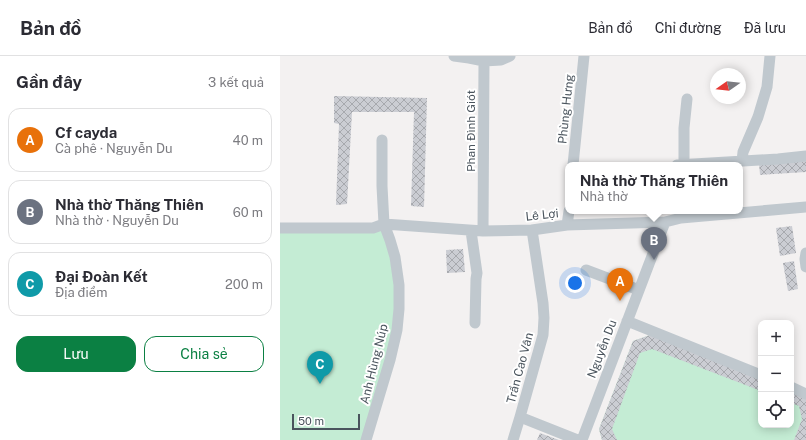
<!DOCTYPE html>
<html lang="vi">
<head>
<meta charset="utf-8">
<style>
	:root { --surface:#fff; --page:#f2f2f3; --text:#2b2b33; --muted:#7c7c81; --line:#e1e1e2; --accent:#0b8043 }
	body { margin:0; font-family:"Public Sans",sans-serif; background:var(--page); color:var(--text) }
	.controls { position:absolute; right:12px; bottom:12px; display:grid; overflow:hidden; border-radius:8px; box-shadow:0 2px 10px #0003 }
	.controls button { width:36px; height:36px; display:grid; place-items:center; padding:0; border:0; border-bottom:1px solid var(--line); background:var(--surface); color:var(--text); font:20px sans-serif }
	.compass { position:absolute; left:430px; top:12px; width:36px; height:36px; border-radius:50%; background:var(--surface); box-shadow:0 2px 10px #0003; rotate:256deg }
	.scale { position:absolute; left:12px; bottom:10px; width:68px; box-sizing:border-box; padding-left:4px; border:2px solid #4a545d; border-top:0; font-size:11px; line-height:14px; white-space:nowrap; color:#4a545d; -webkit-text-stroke:3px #fff; paint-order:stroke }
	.you { position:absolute; left:295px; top:227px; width:14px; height:14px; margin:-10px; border:3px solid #fff; border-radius:50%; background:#1a73e8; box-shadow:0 0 0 6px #1a73e833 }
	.badge { display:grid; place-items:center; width:26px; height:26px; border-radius:50%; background:var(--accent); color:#fff; font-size:13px; font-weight:700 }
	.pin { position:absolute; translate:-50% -33px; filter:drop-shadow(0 1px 2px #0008) }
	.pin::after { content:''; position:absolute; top:21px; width:14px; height:12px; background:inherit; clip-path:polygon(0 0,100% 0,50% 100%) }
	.popup { position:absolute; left:285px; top:106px; width:178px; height:52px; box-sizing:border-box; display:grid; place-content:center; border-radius:8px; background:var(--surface); filter:drop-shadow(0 1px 3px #0005); font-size:13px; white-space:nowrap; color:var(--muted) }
	.popup b { font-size:15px; color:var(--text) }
	.popup::after { content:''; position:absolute; left:50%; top:100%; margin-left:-8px; border:8px solid transparent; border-top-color:var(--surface) }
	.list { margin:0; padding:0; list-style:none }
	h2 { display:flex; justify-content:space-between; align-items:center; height:52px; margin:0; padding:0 16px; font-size:17px }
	h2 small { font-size:13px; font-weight:400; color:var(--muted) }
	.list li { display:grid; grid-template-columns:26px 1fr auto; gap:12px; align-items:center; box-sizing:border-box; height:64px; margin:0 8px 8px; padding:0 8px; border:1px solid var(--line); border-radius:12px }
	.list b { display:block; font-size:15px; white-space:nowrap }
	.list p { margin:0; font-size:13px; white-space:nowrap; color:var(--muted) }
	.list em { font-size:13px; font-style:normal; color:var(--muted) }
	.actions { display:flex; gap:8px; padding:12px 16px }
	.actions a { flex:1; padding:9px 0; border:1px solid var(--accent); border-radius:12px; text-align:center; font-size:14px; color:var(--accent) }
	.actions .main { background:var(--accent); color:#fff }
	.icon { flex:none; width:22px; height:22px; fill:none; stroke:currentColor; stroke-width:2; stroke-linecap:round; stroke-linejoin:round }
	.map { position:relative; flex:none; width:526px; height:384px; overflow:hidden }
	header { display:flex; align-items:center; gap:24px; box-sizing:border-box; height:56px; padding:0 20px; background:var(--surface); border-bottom:1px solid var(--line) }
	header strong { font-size:19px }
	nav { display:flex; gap:22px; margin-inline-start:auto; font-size:14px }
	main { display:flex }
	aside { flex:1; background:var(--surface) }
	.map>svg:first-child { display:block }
	.park { fill:#c4ecd4 }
	.building { fill:url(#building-cross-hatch) }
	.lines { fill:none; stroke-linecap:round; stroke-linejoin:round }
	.minor { stroke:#c0c8ce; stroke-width:11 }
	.labels { text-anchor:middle; stroke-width:4; stroke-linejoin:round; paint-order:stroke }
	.street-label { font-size:12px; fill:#4a545d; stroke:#fff }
</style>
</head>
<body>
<header>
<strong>Bản đồ</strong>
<nav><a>Bản đồ</a><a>Chỉ đường</a><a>Đã lưu</a></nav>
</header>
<main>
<aside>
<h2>Gần đây<small>3 kết quả</small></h2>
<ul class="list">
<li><span class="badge" style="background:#e8710a">A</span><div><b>Cf cayda</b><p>Cà phê · Nguyễn Du</p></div><em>40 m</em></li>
<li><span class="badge" style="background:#6b7280">B</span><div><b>Nhà thờ Thăng Thiên</b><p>Nhà thờ · Nguyễn Du</p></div><em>60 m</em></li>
<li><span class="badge" style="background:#0f9aa8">C</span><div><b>Đại Đoàn Kết</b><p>Địa điểm</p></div><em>200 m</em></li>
</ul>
<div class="actions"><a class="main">Lưu</a><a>Chia sẻ</a></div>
</aside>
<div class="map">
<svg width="526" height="384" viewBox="0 0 526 384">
	<defs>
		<pattern id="building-cross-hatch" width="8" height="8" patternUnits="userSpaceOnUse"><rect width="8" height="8" fill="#cbcdd3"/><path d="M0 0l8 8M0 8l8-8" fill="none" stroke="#a7a9ae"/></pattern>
	</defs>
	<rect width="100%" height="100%" fill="#f3f1f1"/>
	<path class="park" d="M104,168L119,253L85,384H0V171Z
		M370,279L481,323V369H511V335L526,340V384H322L319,373L353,285Z"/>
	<path class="building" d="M54,40L147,42L144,151L131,150L134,56H72L67,148L56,149L59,68L54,67Z
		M526,103V116L480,119L479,107Z
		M512,170L516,197L500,200L496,172Z
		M183,193L185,216L167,217L166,194Z
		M514,205L518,233L508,235L503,207Z
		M370,279L481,323V335L372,293L360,297L332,373L337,384H322L319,373L353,285Z
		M511,335L526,340V384H514L522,363L519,350L511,347Z
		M260,377L279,384H257Z"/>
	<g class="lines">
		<path class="minor" d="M174,0L189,2L204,5L203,175
			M204,5L221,4L230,0
			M462,105L463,96L478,61L487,31L490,0
			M293,109L304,0
			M397,109L498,103L526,100
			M404,109V72L407,43
			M287,169L289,155
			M0,172H93L104,168L203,175L252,174L287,169L385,166L401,162L526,151
			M191,175L197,217L196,223L195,267
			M526,197L525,203L526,211
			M306,214L359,234
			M347,265L481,319
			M511,331L526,338
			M240,361L298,384
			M86,384L110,304L117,274L119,253V229L115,201L110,184L104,168L102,130V84
			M233,384L240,361L263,279L264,262L263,247L252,174
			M302,384L385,166"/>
	</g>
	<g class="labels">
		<g class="street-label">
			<text transform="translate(286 53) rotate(-84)" y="4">Phùng Hưng</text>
			<text transform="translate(191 75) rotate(-90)" y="4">Phan Đình Giót</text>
			<text transform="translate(262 159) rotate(-6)" y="4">Lê Lợi</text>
			<text transform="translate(322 293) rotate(-69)" y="4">Nguyễn Du</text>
			<text transform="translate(94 308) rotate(-76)" y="4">Anh Hùng Núp</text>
			<text transform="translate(240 312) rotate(-75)" y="4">Trần Cao Vân</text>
		</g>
	</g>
</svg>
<div class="controls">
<button>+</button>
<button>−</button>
<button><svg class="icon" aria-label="locate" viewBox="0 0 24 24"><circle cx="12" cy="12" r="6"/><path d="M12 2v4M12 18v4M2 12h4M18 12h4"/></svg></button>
</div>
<svg class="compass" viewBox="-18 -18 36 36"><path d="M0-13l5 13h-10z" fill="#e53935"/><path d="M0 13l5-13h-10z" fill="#7c7c81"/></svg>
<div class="scale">50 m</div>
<div class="you"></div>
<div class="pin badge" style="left:340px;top:245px;background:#e8710a">A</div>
<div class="pin badge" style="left:374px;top:204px;background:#6b7280">B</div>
<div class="popup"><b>Nhà thờ Thăng Thiên</b>Nhà thờ</div>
<div class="pin badge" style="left:40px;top:328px;background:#0f9aa8">C</div>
</div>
</main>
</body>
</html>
